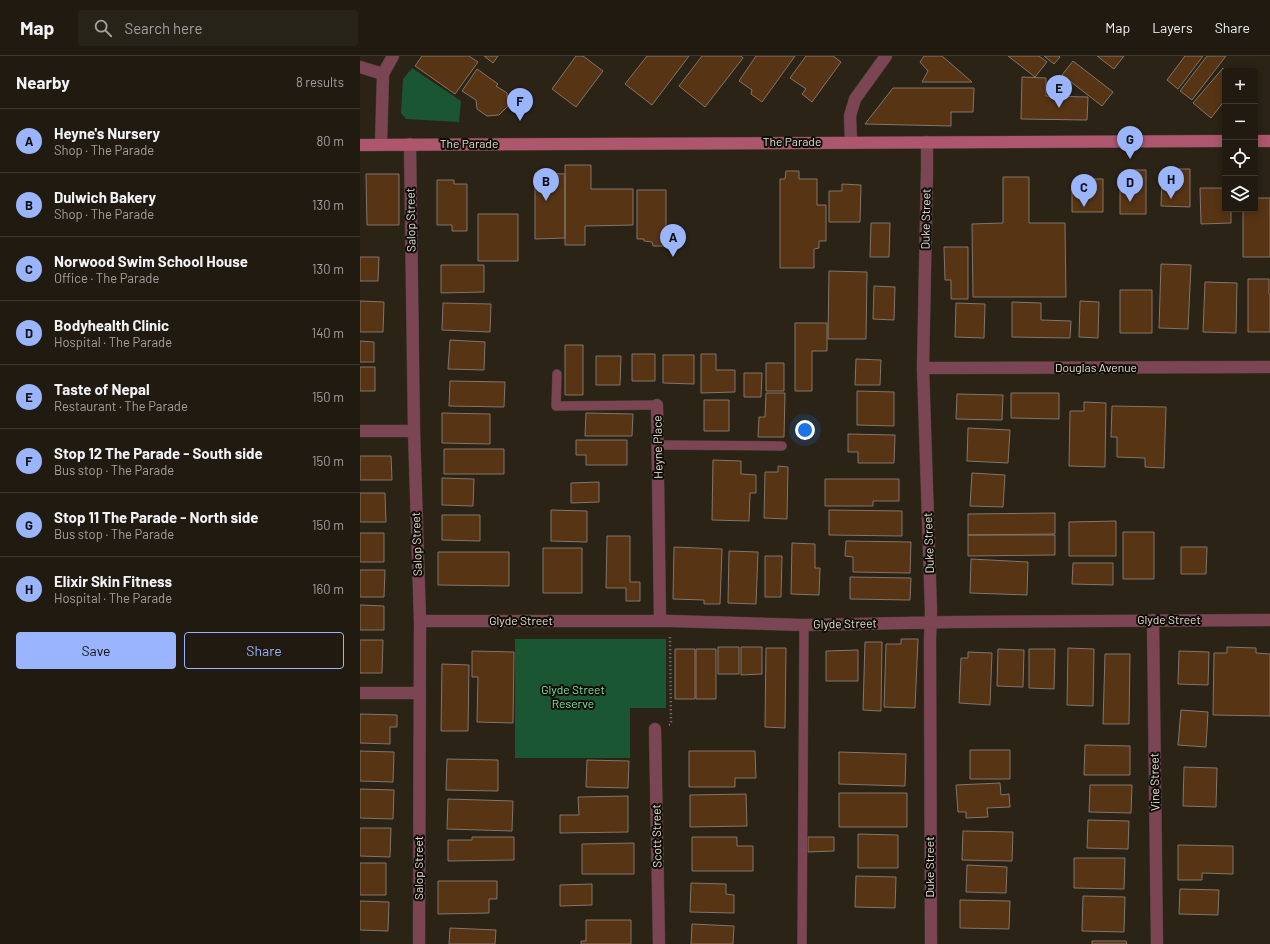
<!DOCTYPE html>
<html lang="en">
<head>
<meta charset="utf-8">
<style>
	:root { --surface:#201a10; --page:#282319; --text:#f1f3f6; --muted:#a2a19f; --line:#3d3830; --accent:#9ab5fd }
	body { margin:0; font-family:Barlow,sans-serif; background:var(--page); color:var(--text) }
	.controls { position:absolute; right:12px; top:12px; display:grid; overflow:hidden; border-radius:4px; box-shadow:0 2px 10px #0003 }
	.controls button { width:36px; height:36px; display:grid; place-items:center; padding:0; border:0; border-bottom:1px solid var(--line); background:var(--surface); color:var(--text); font:20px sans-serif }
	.you { position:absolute; left:445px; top:374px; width:14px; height:14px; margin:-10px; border:3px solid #fff; border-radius:50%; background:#1a73e8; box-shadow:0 0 0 6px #1a73e833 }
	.badge { display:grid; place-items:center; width:26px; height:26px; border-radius:50%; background:var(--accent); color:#111; font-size:13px; font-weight:700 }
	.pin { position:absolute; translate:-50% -33px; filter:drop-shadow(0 1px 2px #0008) }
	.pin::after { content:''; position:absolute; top:21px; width:14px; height:12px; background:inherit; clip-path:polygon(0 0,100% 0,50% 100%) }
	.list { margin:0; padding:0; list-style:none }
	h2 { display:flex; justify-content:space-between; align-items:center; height:52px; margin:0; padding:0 16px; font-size:17px }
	h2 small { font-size:13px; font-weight:400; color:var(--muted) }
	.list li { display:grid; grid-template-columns:26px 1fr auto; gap:12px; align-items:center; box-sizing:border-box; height:64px; padding:0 16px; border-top:1px solid var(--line) }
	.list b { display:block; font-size:15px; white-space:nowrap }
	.list p { margin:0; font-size:13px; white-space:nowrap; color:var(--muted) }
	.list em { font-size:13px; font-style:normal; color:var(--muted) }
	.actions { display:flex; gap:8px; padding:12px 16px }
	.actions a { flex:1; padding:9px 0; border:1px solid var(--accent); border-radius:4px; text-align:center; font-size:14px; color:var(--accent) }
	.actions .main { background:var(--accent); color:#111 }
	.icon { flex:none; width:22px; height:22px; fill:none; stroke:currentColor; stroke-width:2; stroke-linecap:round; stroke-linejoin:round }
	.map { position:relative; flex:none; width:910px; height:888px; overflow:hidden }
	header { display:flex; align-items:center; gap:24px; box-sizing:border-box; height:56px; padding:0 20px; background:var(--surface); border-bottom:1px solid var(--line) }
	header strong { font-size:19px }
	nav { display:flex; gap:22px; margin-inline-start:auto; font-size:14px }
	.search { width:280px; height:36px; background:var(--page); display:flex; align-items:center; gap:10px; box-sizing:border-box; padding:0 14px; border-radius:4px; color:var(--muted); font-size:15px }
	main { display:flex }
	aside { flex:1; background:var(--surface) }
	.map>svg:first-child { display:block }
	.green { fill:#1a5632 }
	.building { fill:#563414; stroke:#837569 }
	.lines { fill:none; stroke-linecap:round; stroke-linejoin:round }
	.lane-casing { stroke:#443d31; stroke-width:10 }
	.street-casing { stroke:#443d31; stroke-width:13 }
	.secondary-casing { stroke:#443d31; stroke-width:13 }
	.path { stroke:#898379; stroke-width:2.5; stroke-dasharray:1 3; stroke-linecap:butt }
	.lane { stroke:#7c4553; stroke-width:9 }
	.street { stroke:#7c4553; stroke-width:12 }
	.secondary { stroke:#ad566d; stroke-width:12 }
	.labels { text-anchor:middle; stroke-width:4; stroke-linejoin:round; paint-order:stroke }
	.street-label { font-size:12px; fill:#e1dcd4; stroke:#100d07 }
	.park-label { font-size:12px; fill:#78e49e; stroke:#100d07 }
</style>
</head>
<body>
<header>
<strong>Map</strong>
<div class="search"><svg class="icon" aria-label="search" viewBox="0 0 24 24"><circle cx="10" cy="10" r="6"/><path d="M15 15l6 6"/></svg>Search here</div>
<nav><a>Map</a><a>Layers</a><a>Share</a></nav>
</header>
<main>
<aside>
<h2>Nearby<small>8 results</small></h2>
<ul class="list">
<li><span class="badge">A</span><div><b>Heyne's Nursery</b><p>Shop · The Parade</p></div><em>80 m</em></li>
<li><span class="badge">B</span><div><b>Dulwich Bakery</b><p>Shop · The Parade</p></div><em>130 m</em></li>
<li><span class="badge">C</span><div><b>Norwood Swim School House</b><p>Office · The Parade</p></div><em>130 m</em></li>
<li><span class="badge">D</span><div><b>Bodyhealth Clinic</b><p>Hospital · The Parade</p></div><em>140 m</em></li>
<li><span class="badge">E</span><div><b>Taste of Nepal</b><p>Restaurant · The Parade</p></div><em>150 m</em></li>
<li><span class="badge">F</span><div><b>Stop 12 The Parade - South side</b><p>Bus stop · The Parade</p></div><em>150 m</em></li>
<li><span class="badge">G</span><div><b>Stop 11 The Parade - North side</b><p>Bus stop · The Parade</p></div><em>150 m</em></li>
<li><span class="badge">H</span><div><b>Elixir Skin Fitness</b><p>Hospital · The Parade</p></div><em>160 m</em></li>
</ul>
<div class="actions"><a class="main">Save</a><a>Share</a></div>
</aside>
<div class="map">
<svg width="910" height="888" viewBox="0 0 910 888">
	<rect width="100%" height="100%" fill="#2a2316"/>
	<path class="green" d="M52,12L101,45L99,66L46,63L41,57L43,23Z
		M155,583H306V652H270V702H155Z"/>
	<path class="building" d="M62,0H109L118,6L95,38L55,10Z
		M124,0H138L133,7Z
		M216,0H223L243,15L216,51L192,33Z
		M287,0H329L292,49L265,28Z
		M342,0H381L383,2L345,51L319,30Z
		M396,0H435L402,46L391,38L392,34L379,25Z
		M446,0H473L481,6L452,46L442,38L446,33L430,22Z
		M564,0H582L612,26H562L568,15L560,6Z
		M648,0H679L687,6L675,21Z
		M684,0H699L700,1L694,8Z
		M737,0H764L754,13Z
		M825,0H843L818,33L807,24Z
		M847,0H866L832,44L820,35Z
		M713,5L753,36L742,50L702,19Z
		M863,12L867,15H865V44L851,62L833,47Z
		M117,13L138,28L136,30L147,37L148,50L139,59L127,60L117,53L116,44L102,35Z
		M662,21L686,22V40L728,41L727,64L661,63Z
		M533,32H614L613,56H591V70L505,68Z
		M205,109H231V133H273V169L225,170V189H205Z
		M813,113H830V151L801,150L802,118L815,119Z
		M773,114H786V158H760V119H773Z
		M426,115H439V123H457V149H466V185H459V192L454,193V212H420V123H425Z
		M175,117L205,118V182L175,183Z
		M6,118H39V169H7Z
		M643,121H669V167H705L706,241H613L612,168L643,167Z
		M731,123H743V156H712V129H731Z
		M77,124H94V128H107V175H92V169H77Z
		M482,128L501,129L500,166H469V135H482Z
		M840,132H865V153H871V167L841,168Z
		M277,134H306V190H293L292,186L284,185V183H277Z
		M895,142H910V201H883V153H895Z
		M118,158H158V205H118Z
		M511,167H530L529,201H510Z
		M584,191H608V243H591V224H585Z
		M0,201H19L18,225H0Z
		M801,208L831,209L828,273L799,272Z
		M81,209H124V236L81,237Z
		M469,215L507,216L506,283H468Z
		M888,223H909V238H910V276H888Z
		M845,226L877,227L876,277L843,276Z
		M514,230L535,231L534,264L513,263Z
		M760,234H792V277H760Z
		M0,245L24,246L23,276H0Z
		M720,245L739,246L738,282L719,281Z
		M652,246L681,247V264L711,265L710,282L652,281Z
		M83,247L131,248L130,276L82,274Z
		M596,247L625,248L624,282L595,281Z
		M435,267H467V295H452V335H435Z
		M90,284L125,286L124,314L88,313Z
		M0,285L14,286V306H0Z
		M205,289H223V339H205Z
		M272,298H295V325H272Z
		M341,298H356V314H375V336L341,337Z
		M303,299H334V328L303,327Z
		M236,300H261L260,329H236Z
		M496,303L521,304L520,329H495Z
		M406,307H424V335H406Z
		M0,311H15V335H0Z
		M384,317H402L401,341H384Z
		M90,325L145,326L144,351L89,350Z
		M497,335L534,336V370L497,369Z
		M406,337H425L424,381H398L399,361H405Z
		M651,337H699V363L651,362Z
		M597,338L643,339L642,364L596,363Z
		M344,344H369V375H344Z
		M724,346L746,347L745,411L709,410L710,355H724Z
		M752,350L806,351L804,412L785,411V402L757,401V381H751Z
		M82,357L130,358V388L82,387Z
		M226,357L273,358L272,380H225Z
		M608,372L650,374L648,407L607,405Z
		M488,378L535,379L534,407H498V396H488Z
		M216,384H267V409H226V399H216Z
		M84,393H144V418H84Z
		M0,400H31L32,424H0Z
		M353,404L381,405V418L396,419V437H390L389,465L352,464Z
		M418,410L428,411L427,463L404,462L405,416H418Z
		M612,417L645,419L643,451L610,450Z
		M82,422L114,423L113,450L82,449Z
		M465,423H539V445H513V450H465Z
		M239,426V446L211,447V427Z
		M0,437H25L26,466H0Z
		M191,454L227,455V486L191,485Z
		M469,454L542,455V480L469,479Z
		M695,457V478L608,479V458Z
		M82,459H120V485L82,484Z
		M756,465V500H709V466Z
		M763,476H794V523H763Z
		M0,477H24V506H0Z
		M608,479H695V499L608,500Z
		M247,480H270V526H280V545H266V532H246Z
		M486,485L551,486L550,517L493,516V501L485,500Z
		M432,487L455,488V512H460L459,539L431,538Z
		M314,491L362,493L360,548H344V544L313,543Z
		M821,491H847L846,518H821Z
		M183,492H222V537H183Z
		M369,495L398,496L396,548L368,547Z
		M78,496H149V530L78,529Z
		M405,500H422L421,541H405Z
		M611,503L668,506L667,539L610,537Z
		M713,507H753V529L712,528Z
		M0,514H25L24,541H0Z
		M490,521L551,522L550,544L490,543Z
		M0,549L24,550V574H0Z
		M541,583H558L555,652L524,651L526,588H541Z
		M0,584H23L22,617H0Z
		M505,586H522L521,655L503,654Z
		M358,591H379V618H358Z
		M381,591H402V618L381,619Z
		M867,591L896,592V597L910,598V660L853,659L854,597H867Z
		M406,592H426L425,672L405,671Z
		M708,592L734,593L733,650L707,649Z
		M315,593H335V643H315Z
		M336,593H356V643H336Z
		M638,593L664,594L663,631L637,630Z
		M669,593H695L694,633L669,632Z
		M498,594V625H466V595Z
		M112,595L154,596L153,667L117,666L118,621H112Z
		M819,595L849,596L848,629L818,628Z
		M608,596L632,597L630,649L599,647L601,602H608Z
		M745,598H770L769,668H743Z
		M82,608L109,609L108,675H81Z
		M821,654L848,656L846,691L818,689Z
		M0,658L37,659V671H30V688L0,687Z
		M725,689L770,690V719H724Z
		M610,694H650V723H610Z
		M0,695L34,696L33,726L0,725Z
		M329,695H395L396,722H375V731H329Z
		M479,696L546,698L545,730L479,728Z
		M87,703L138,704V735L86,734Z
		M227,704L269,705L268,732L226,731Z
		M824,711L857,712L856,751L823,750Z
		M640,727L641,739L649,738L650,751L627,752L628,761L606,762V756H598L596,729Z
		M730,729H772L771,757L729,756Z
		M0,733L34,734L33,763L0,762Z
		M479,737H547V771H479Z
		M386,738L387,770L330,771V739Z
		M268,740V776L200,777V759H219L218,741Z
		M88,743L153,745L152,775L87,773Z
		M728,764L769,765L768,793L727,792Z
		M0,772H31L30,801L0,800Z
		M603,775L653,776L652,805L602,804Z
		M498,778L538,779V812H498Z
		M112,781H154V804L88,805V784H112Z
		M332,781H377V790H393V815H332Z
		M448,781H474V795L448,796Z
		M274,787V818H222V788Z
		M818,789L873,790V818L842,817V824H818Z
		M714,802H765L764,833L714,832Z
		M0,807H26V839H0Z
		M607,809L647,811L646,837L606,836Z
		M496,820L536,821L535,852L495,851Z
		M78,825H137V843H129V857L78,858Z
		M331,827L366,828V838L374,839V857L330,856Z
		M232,828V849L200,850V829Z
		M820,833L859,834L858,859L819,858Z
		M723,840L765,841L764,876L722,875Z
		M600,844L650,845L649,873L600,872Z
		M0,845L29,846L28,875L0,874Z
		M226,864H271V888H221V885H226Z
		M332,868L374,870L373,888H331Z
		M90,872L136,874L135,888H89Z
		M732,885H766L767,888H732Z"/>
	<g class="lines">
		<g class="lane-casing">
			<path id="lane" d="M197,318L196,350L297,349
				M298,389L422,390
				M442,888L444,569"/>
		</g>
		<g class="street-casing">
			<path id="street" d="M0,11L23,18
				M491,86L490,60L495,43L526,0
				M567,86V113L563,312L571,555L570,584L571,888
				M21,88L23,18L33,0
				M50,88L54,375L60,565L59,888
				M563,312L910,311
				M297,349L300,565
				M0,375H54
				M793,564L797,888
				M60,565H310L444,569L594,566L910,564
				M0,637H59
				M295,673L299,888"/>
		</g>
		<g class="secondary-casing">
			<path id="secondary" d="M895,85H910
				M0,89L865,85"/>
		</g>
		<path class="path" d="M309,669L311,668L310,579"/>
		<use href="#lane" class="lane"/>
		<use href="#street" class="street"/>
		<use href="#secondary" class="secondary"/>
	</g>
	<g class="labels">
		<g class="street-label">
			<text x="432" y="90">The Parade</text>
			<text x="109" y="92">The Parade</text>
			<text transform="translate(566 163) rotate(-89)" y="4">Duke Street</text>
			<text transform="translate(51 164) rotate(-91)" y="4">Salop Street</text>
			<text x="736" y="316">Douglas Avenue</text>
			<text transform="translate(298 391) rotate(-91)" y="4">Heyne Place</text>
			<text transform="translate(569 487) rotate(-92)" y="4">Duke Street</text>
			<text transform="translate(57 488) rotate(-92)" y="4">Salop Street</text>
			<text x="809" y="568">Glyde Street</text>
			<text x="161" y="569">Glyde Street</text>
			<text transform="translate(485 568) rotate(-1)" y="4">Glyde Street</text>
			<text transform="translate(795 726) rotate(-91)" y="4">Vine Street</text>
			<text transform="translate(297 780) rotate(-91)" y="4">Scott Street</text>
			<text transform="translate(570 811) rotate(-90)" y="4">Duke Street</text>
			<text transform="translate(59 812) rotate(-90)" y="4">Salop Street</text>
		</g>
		<g class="park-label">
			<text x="213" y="638">Glyde Street<tspan x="213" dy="14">Reserve</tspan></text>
		</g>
	</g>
</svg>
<div class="controls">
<button>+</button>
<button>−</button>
<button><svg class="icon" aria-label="locate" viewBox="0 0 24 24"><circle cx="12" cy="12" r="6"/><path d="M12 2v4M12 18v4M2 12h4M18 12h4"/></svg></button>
<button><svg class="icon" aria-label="layers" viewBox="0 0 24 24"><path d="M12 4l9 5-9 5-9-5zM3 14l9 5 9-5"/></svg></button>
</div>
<div class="you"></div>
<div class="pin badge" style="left:313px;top:201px">A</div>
<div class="pin badge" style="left:186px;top:145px">B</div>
<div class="pin badge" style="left:724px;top:151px">C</div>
<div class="pin badge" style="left:770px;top:146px">D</div>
<div class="pin badge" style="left:699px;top:52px">E</div>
<div class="pin badge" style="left:160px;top:65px">F</div>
<div class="pin badge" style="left:770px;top:103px">G</div>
<div class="pin badge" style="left:811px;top:143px">H</div>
</div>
</main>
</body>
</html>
